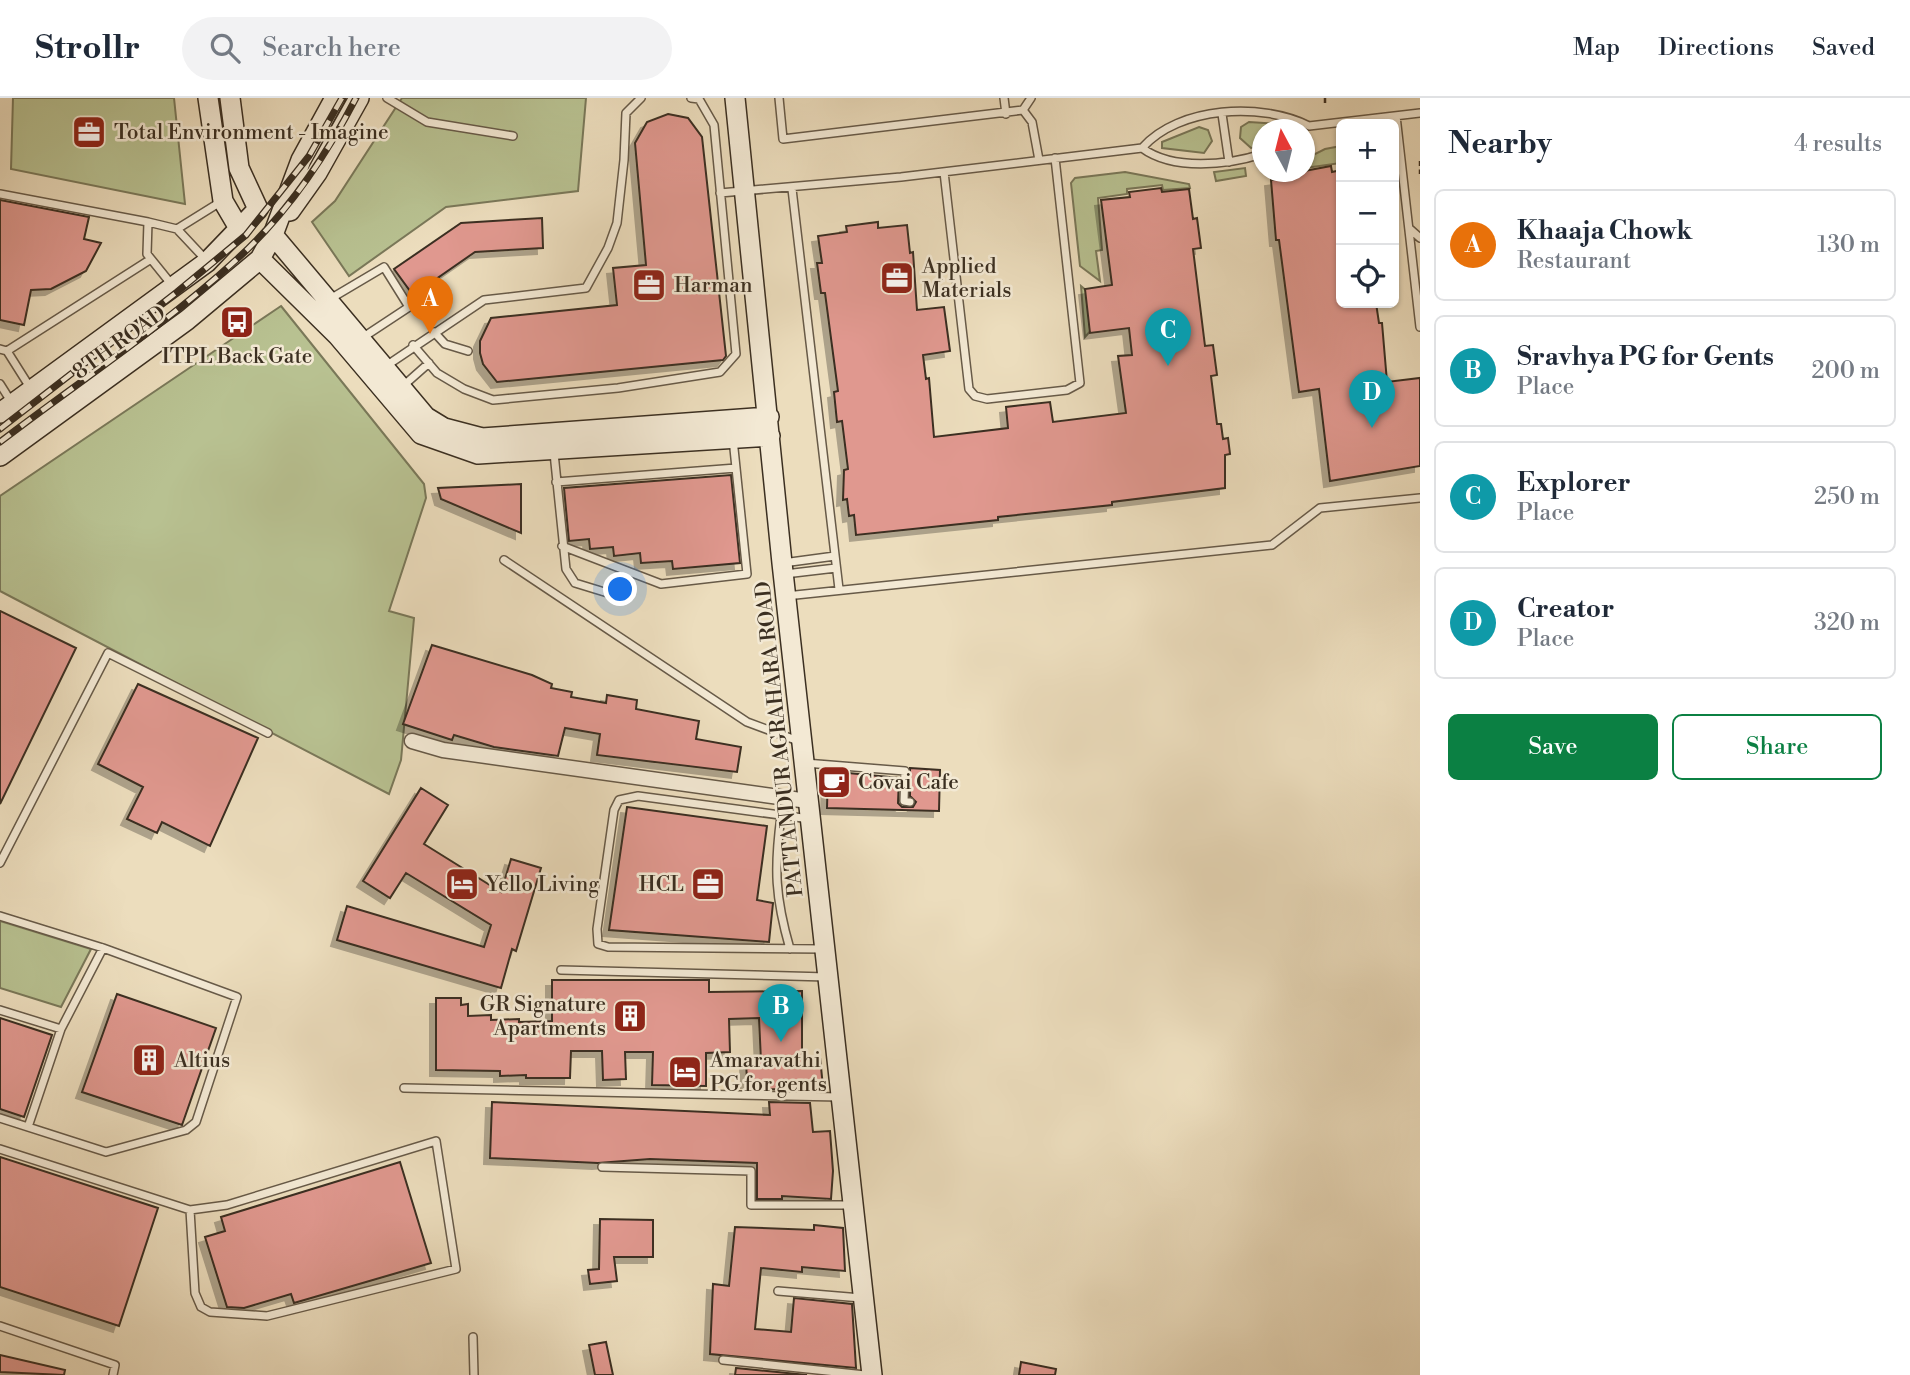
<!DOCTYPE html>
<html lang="en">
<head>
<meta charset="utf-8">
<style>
	:root { --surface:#fff; --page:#f2f2f3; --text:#1f2937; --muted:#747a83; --line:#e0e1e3; --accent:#0b8043 }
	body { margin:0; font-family:"Libre Bodoni",serif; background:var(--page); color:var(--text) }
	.controls { position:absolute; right:21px; top:21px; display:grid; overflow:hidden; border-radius:10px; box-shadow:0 2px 5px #0004 }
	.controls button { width:63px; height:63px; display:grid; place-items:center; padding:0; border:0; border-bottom:2px solid var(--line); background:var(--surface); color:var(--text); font:35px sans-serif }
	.compass { position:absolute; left:1252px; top:21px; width:63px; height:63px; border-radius:50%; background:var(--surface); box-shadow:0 2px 5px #0004; rotate:353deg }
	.you { position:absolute; left:621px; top:492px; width:24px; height:24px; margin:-18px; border:5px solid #fff; border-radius:50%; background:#1a73e8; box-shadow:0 0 0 10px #1a73e833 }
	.badge { display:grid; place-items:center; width:46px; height:46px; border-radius:50%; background:var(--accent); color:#fff; font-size:23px; font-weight:700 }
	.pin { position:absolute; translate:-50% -58px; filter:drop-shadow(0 2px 4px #0008) }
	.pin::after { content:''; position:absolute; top:37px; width:24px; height:21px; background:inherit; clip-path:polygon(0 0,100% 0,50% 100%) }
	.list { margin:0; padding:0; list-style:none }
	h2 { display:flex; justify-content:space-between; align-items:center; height:91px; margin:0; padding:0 28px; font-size:30px }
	h2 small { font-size:23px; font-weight:400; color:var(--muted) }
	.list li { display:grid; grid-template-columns:46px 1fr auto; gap:21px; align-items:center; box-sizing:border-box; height:112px; margin:0 14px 14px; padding:0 14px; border:2px solid var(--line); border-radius:10px }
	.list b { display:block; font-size:26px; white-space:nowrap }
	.list p { margin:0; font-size:23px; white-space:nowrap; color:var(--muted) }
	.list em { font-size:23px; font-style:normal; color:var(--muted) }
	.actions { display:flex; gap:14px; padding:21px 28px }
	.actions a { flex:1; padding:16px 0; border:2px solid var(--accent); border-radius:10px; text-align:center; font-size:24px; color:var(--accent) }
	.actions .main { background:var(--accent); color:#fff }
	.icon { flex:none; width:38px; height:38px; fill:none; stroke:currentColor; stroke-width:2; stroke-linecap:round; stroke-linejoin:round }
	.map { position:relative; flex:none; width:1420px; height:1277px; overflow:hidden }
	header { display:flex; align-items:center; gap:42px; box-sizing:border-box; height:98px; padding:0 35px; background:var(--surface); border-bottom:2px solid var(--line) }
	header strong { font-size:33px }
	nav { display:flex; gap:38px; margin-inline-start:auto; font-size:24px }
	.search { width:490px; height:63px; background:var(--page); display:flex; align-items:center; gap:18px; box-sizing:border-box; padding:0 24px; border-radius:38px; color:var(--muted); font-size:26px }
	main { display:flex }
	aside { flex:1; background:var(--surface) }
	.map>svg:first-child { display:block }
	.green { fill:#b8c191; stroke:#7a7859; stroke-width:2 }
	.building { fill:#e0988f; stroke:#3b2f21; stroke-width:2; filter:url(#shadow) }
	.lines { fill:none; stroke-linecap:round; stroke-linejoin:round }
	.lane-casing { stroke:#675a48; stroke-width:10 }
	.street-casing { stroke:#675a48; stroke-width:17 }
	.secondary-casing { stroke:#3b2f21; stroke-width:22 }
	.path { stroke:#3b2f21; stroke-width:2.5; stroke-dasharray:5 3.5; stroke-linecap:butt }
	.lane { stroke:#f3e9d4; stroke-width:7 }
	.street { stroke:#f3e9d4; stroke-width:14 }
	.secondary { stroke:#f3e9d4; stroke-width:19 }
	.rail-casing { stroke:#3b2f21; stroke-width:7 }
	.rail { stroke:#f3e9d4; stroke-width:4.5; stroke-dasharray:13; stroke-linecap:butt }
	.labels { text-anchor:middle; stroke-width:5; stroke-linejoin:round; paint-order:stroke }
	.poi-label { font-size:21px; fill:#3b2f21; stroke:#f3e9d4; text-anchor:start }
	.street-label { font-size:21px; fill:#3b2f21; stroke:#f3e9d4 }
</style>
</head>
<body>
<header>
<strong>Strollr</strong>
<div class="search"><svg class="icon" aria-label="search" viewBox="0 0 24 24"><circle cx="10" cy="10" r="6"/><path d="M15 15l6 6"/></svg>Search here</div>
<nav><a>Map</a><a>Directions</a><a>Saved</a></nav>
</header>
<main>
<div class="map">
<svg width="1420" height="1277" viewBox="0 0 1420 1277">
	<defs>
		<filter id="shadow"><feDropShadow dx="-6" dy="6" stdDeviation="0" flood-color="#0004"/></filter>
	</defs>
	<rect width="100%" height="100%" fill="#ecddbd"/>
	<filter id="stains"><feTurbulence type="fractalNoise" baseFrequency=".00286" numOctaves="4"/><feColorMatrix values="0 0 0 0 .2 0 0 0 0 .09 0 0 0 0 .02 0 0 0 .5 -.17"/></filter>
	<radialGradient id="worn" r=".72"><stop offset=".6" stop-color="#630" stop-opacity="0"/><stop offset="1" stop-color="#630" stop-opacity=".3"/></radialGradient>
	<path class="green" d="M13,0H174L185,106L11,71Z
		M402,0H586L578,93L446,109L349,178L312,124L335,103Z
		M1249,24L1281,26L1290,31L1262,32V48L1251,50L1240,40L1241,29Z
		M1199,29L1208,32L1212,43L1204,55L1162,50V44Z
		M1341,48V65L1305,70V61L1325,51Z
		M1245,70L1246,78L1216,83L1214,74Z
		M1125,74L1189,86L1190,90L1163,92L1162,87L1127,91V96L1098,100L1102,152L1096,153L1100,183L1080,168L1071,85L1075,80Z
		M1081,188L1088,194L1094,229L1085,239Z
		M281,208L424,386L426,400L389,513L414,520L401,662L389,696L0,493V398Z
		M0,823L91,851L61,909L0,890Z"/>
	<path class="building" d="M668,16L688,20L702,39L726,258L723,262L497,284L483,266L480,255V243L491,220L617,207L613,170L646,167L635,45L647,24Z
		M1331,68L1332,74L1341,72V205H1376L1379,225H1382L1387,284L1420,280V368L1330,383L1319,291L1299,294L1279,142H1276L1271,82L1300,78L1299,74Z
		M1161,90L1162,94L1189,91L1193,121L1197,120L1201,150L1193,151L1205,248L1213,247L1217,277L1211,278L1217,326H1221L1223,341L1228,340L1230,356L1225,357V390L1112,404V407L998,419V422L856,437L854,417L849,418L847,401L843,402L844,372L848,371L842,323L837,324L834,294L838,293L825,195H821L817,165H822L818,138L847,134L846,128L878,124V130L907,127L910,155L913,154L917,212L944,209L950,253L923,257L926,281L929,280L934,339L1008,330L1006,309L1050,304L1053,324L1126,315L1118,258L1132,257L1129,230L1090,235L1085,191L1112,187L1101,102L1130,99L1129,94Z
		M0,102L89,119L84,141L101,145L86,173L51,191L31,192L24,227L0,222Z
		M542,120L543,150L475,154L413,197L394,171L461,125Z
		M731,377L740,465L673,471L672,463L641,465L640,455L614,458L613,449L590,451L589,441L569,443L564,390Z
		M521,386V435L441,401L438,390Z
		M0,513L76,550L0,706Z
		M432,547L532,577L552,586L551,590L572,594L571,599L606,605L607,597L637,602L636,611L699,623L696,641L741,649L737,674L597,657L600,636L565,630L558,658L494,649L454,637L452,642L403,626Z
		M138,586L258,640L210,748L162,724L157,735L127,721L143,689L98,666Z
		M910,670L940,672L939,713L827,710L828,673L899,680L898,705L902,709H913L916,704L910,698Z
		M421,690L448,707L424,746L501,794L511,761L541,770L516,853L512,851L501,890L337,842L347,808L484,849L491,827L406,775L390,800L363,783Z
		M627,709L767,728L757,802L773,805L769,844L609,832Z
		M552,882H709V894L802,893V961L820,959L823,989L810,992L768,991L767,984H747L746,963H761L759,920L729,921L730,954L706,955V988L652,987L653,954H625L626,981L603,982L602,953H571L570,980H526V977L500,978V973L436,972V900H461V907L468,906V918L491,917V922L519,921V924L552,923V905H555L552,904Z
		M117,896L216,930L182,1027L82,994Z
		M0,920L52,937L24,1019L0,1011Z
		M492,1004L770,1017L769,1004L810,1005L813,1034L830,1033L833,1073L831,1101L782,1098V1101H757V1065L650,1061L598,1065L490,1060Z
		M0,1059L158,1110L119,1228L0,1189Z
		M400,1064L431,1165L294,1205L291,1196L244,1210L227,1209L205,1139L225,1133L221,1119Z
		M600,1121L653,1122V1159H614L617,1183L590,1186L588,1172L599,1171Z
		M814,1127L843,1130L845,1173L802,1169V1174L761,1170L755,1231L791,1234L794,1200L852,1206L856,1270L710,1256L713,1186L729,1188L735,1129L814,1132Z
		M606,1244L613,1277H595L589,1247Z
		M0,1257L65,1272L64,1277L0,1274Z
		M1021,1264L1056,1271L1055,1277H1019Z
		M736,1270L807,1277H735Z"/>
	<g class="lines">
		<g class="lane-casing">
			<path id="lane" d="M387,0L427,24L513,38
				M779,0L783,41L1023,12L1032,24L1039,62
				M1004,0L1006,16
				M1023,12L1031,0
				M1222,16L1229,64
				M1396,18L1420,229
				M1142,50C1173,73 1228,67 1262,56
				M944,74L969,291L975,298L987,301L1067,292L1080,285L1055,60
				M792,91L839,491
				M720,95L901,79L1142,50C1179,8 1262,4 1309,28L1420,15
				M0,96L148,124
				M177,131L222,103
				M1410,131L1420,140
				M172,187L147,156L148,124L177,131L207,163
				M330,201L384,169L409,209L362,240
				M434,234L445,246L468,253
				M413,247L437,275L464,291L493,302L618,290L720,274L736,256L714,27L699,1L691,0
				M0,251L7,253L31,291
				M7,253L151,161
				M386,268L484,202L586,190L608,150L617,125L624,62L626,15L641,0
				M0,286L12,305
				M403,288L429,265
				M554,355L566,471L575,485L624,500
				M556,384L736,370
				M562,448L661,486L747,476L733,341
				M504,462L747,624L801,644
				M783,465L835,458
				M785,476L836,470
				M786,498L1272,447L1320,410L1420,400
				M805,665L905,673L904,703L910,704
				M781,718C774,771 775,799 790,851
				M810,721L638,698L619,702L614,712L597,831L598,846L608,849L824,851
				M0,765L108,555L268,635
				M0,818L103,850L237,899L196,1024L186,1032L106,1054L0,1020
				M561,872L827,879
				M0,912L61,931
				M404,990L840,999
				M28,1029L61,931L103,850
				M0,1051L190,1112L227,1107L436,1043L456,1171L267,1218L210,1214L201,1209L195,1195L190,1112
				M602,1069L751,1073V1107H853
				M778,1193L861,1200
				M0,1228L115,1267L113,1277
				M473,1239L474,1277
				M723,1262L865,1277"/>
		</g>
		<g class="street-casing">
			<path id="street" d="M412,643L443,652L808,703"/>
		</g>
		<g class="secondary-casing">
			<path id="secondary" d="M208,0L223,103L240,132
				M735,0L782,465L872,1277
				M290,113L317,75L359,0
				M273,137L426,319L444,330L482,340L769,319
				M260,161L338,238L421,336L478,356L770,338
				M0,315L207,164L258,111L239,70L230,0
				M0,358L187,222L260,161L273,137L301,62L335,0"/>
		</g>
		<path class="path" d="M1325,0V8
			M1420,63V76"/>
		<use href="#lane" class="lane"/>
		<use href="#street" class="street"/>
		<use href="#secondary" class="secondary"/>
		<g class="rail-casing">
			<path id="rail" d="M0,331L177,194L246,137L309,58L342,0
				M0,344C77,285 165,227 236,162C287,116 325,60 356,0"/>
		</g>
		<use href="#rail" class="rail"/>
	</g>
	<defs>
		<g id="office-square" transform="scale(1.75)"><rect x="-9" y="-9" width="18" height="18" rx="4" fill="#8f2418" stroke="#f3e9d4"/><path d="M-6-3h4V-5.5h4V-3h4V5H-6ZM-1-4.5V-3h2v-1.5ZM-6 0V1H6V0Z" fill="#fff"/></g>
		<g id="bus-square" transform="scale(1.75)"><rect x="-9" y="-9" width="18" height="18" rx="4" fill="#8f2418" stroke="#f3e9d4"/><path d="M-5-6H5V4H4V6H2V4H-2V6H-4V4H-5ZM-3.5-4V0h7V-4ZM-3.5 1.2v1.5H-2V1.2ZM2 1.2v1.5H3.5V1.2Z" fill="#fff"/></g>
		<g id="cafe-square" transform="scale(1.75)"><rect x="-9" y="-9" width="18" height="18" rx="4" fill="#8f2418" stroke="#f3e9d4"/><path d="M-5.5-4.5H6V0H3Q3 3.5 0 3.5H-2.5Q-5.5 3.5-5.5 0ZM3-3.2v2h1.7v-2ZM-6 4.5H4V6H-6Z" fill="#fff"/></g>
		<g id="hotel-square" transform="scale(1.75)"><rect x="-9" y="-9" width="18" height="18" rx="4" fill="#8f2418" stroke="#f3e9d4"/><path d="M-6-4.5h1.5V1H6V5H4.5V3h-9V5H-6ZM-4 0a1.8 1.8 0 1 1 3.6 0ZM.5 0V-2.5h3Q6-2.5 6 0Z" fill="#fff"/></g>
		<g id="building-square" transform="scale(1.75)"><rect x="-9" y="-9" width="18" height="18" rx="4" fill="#8f2418" stroke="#f3e9d4"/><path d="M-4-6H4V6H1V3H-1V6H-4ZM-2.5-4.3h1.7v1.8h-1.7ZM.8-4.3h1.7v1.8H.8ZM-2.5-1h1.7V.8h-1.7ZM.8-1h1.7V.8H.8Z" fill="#fff"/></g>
	</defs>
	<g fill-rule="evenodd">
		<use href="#office-square" x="89" y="34"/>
		<use href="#office-square" x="897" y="180"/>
		<use href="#office-square" x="649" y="187"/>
		<use href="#bus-square" x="237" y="224"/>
		<use href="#cafe-square" x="834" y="684"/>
		<use href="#hotel-square" x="462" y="786"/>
		<use href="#office-square" x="708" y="786"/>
		<use href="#building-square" x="630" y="918"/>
		<use href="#building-square" x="149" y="962"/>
		<use href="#hotel-square" x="685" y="974"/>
	</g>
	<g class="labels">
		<g class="poi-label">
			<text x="114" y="41">Total Environment - Imagine</text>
			<text x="922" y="175">Applied<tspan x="922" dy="24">Materials</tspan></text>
			<text x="674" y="194">Harman</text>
			<text x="237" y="265" text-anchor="middle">ITPL Back Gate</text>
			<text x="858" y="691">Covai Cafe</text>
			<text x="486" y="793">Yello Living</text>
			<text x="684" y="793" text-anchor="end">HCL</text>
			<text x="606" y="913" text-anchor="end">GR Signature<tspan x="606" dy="24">Apartments</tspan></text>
			<text x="174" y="969">Altius</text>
			<text x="710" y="969">Amaravathi<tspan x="710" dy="24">PG for gents</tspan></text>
		</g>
		<g class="street-label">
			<text transform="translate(119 244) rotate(-36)" y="7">8TH ROAD</text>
			<text transform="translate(779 641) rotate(-96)" y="7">PATTANDUR AGRAHARA ROAD</text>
		</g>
	</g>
	<rect width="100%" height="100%" filter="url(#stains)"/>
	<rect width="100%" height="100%" fill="url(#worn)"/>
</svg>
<div class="controls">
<button>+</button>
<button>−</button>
<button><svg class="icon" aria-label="locate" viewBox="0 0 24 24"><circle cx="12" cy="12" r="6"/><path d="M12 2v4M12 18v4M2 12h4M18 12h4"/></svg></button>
</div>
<svg class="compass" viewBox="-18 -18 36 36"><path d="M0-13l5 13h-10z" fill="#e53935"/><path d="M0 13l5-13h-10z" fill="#747a83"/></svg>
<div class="you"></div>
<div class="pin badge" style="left:430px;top:236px;background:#e8710a">A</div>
<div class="pin badge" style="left:781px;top:944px;background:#0f9aa8">B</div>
<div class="pin badge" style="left:1168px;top:268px;background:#0f9aa8">C</div>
<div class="pin badge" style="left:1372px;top:330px;background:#0f9aa8">D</div>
</div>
<aside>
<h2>Nearby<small>4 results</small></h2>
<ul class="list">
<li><span class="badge" style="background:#e8710a">A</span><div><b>Khaaja Chowk</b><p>Restaurant</p></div><em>130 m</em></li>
<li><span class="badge" style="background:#0f9aa8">B</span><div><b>Sravhya PG for Gents</b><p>Place</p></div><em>200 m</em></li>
<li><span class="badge" style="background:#0f9aa8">C</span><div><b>Explorer</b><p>Place</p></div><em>250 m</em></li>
<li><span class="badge" style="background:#0f9aa8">D</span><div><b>Creator</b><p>Place</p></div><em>320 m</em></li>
</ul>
<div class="actions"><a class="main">Save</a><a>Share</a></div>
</aside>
</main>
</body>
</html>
